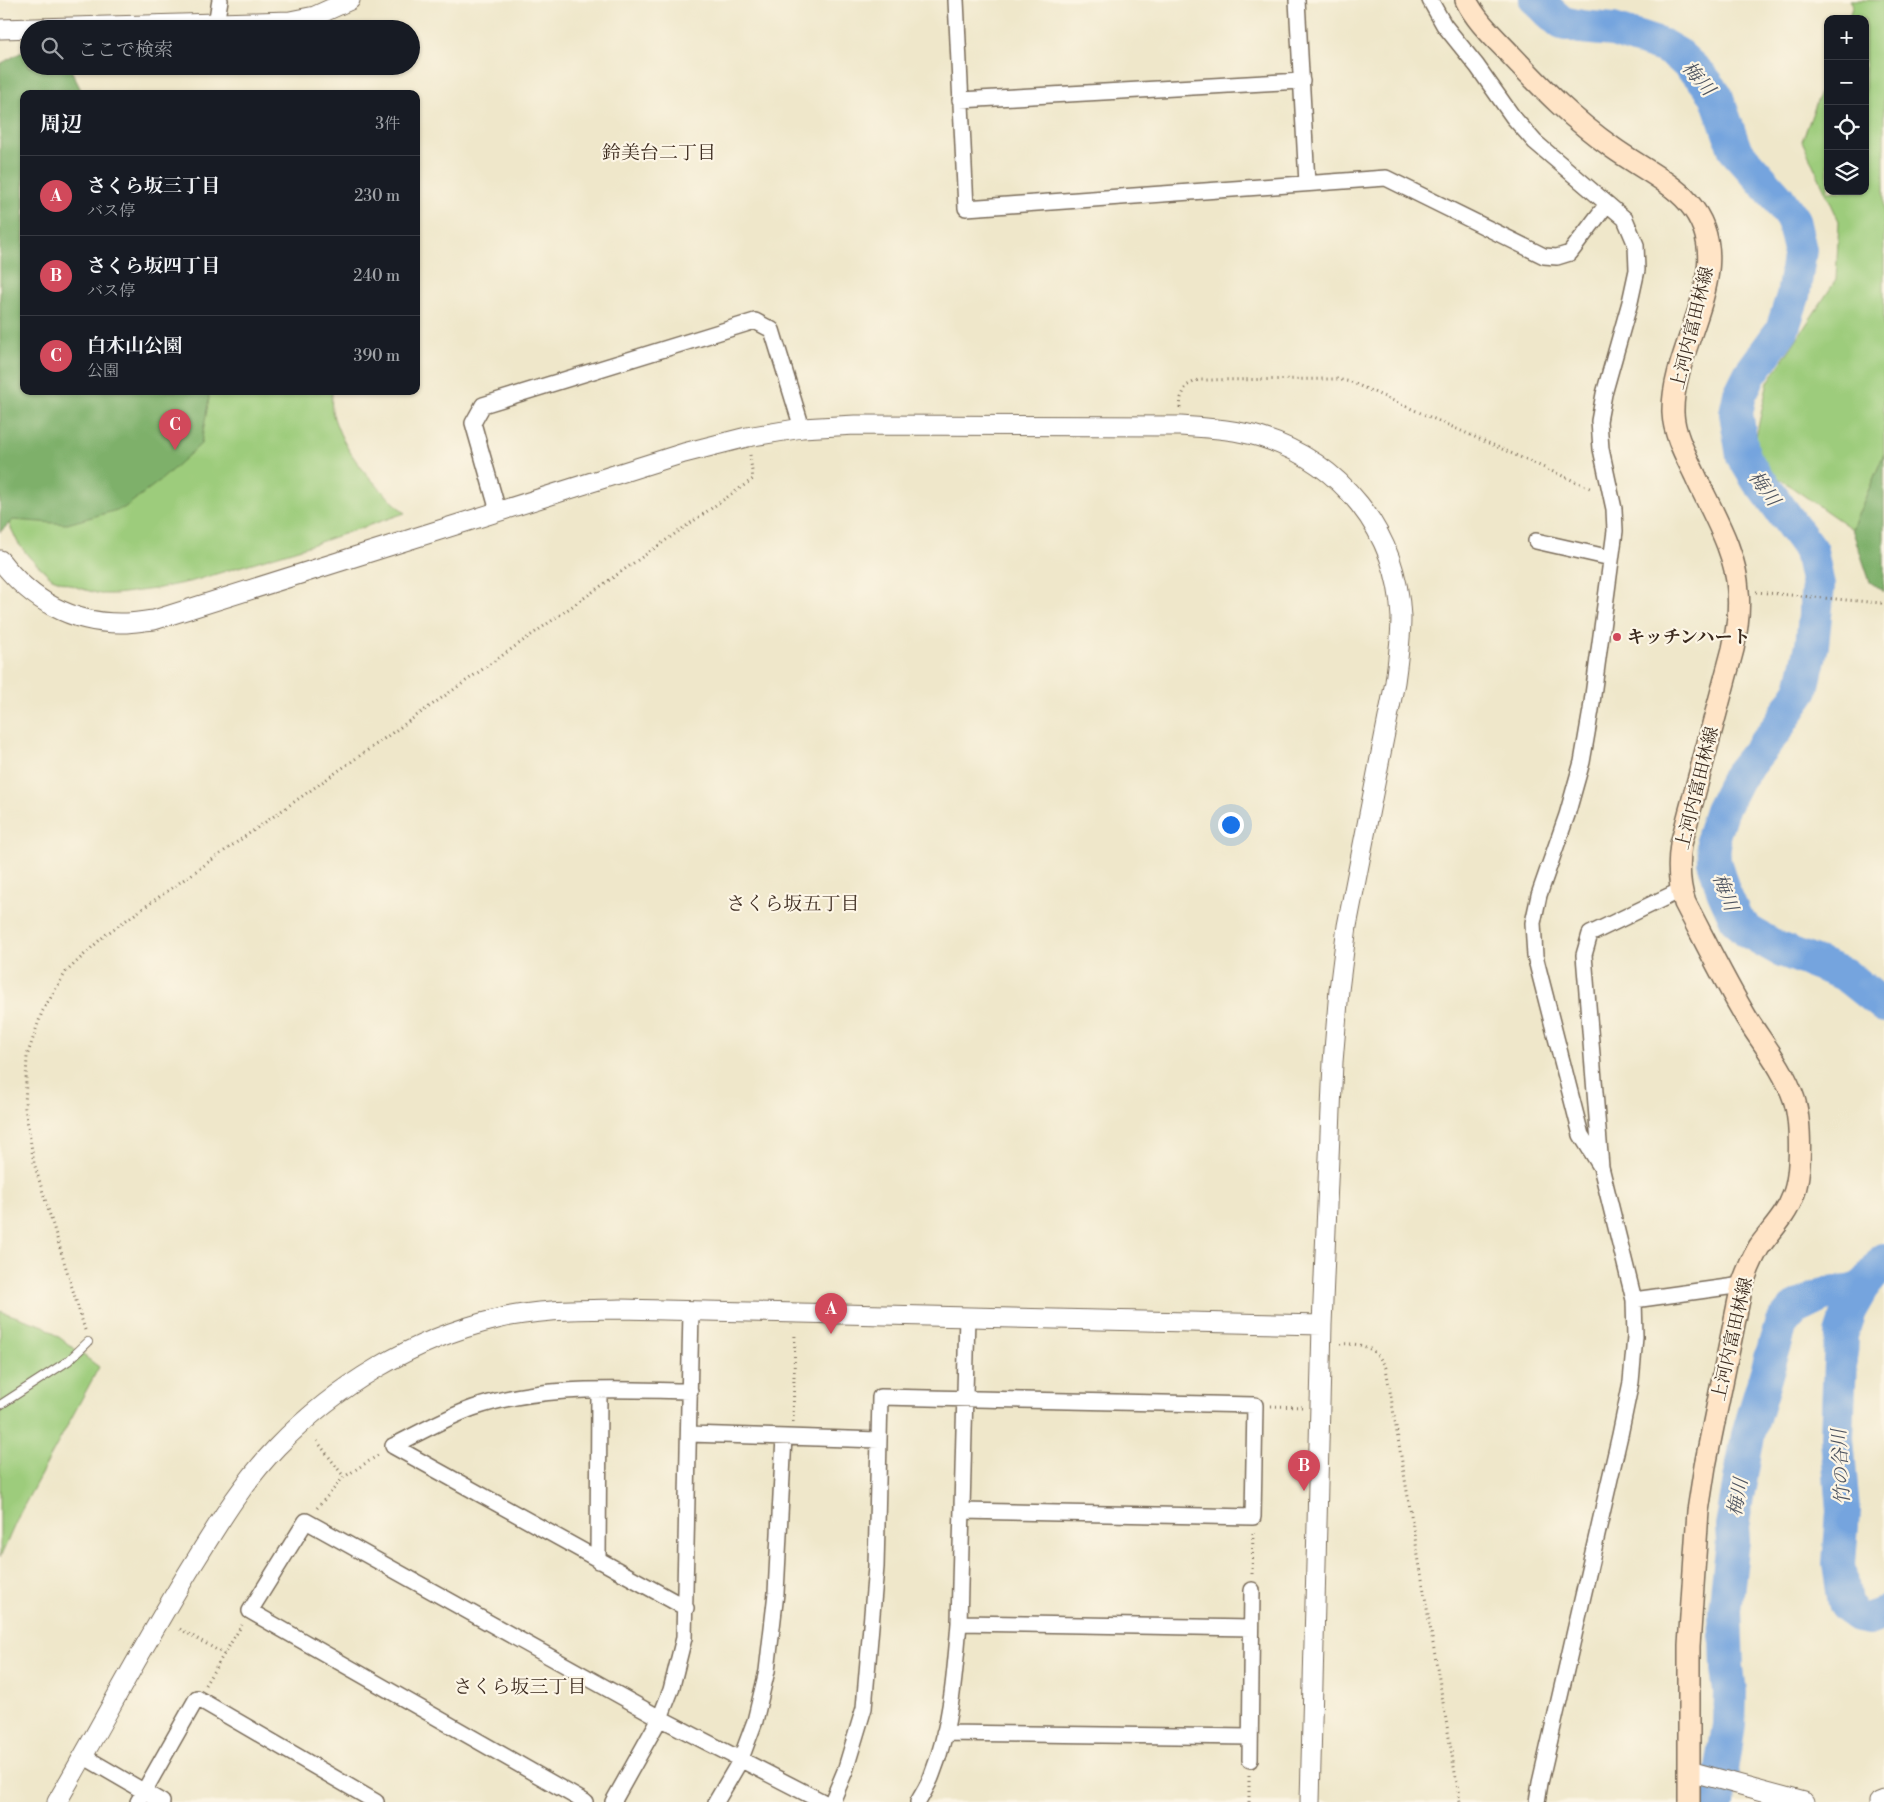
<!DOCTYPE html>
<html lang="ja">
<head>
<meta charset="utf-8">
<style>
	:root { --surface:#171b24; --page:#20242c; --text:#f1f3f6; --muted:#9ea1a6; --line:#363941; --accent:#d1495b }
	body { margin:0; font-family:"Libre Bodoni","Noto Serif JP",serif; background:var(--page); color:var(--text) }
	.controls { position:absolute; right:15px; top:15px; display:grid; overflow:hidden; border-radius:10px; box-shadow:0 1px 4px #0004 }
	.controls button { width:45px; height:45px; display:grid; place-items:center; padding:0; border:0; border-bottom:1px solid var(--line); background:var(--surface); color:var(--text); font:25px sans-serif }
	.you { position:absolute; left:1230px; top:824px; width:18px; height:18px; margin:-12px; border:4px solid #fff; border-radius:50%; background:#1a73e8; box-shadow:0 0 0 8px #1a73e833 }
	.badge { display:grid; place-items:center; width:32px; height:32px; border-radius:50%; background:var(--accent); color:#fff; font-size:16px; font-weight:700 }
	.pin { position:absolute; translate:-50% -41px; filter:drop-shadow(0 1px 2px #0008) }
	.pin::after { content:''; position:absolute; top:26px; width:18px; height:15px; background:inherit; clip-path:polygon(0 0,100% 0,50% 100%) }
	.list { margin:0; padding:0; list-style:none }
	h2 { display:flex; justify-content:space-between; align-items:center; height:65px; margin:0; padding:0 20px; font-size:21px }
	h2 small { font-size:16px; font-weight:400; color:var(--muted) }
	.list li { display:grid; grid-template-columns:32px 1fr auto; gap:15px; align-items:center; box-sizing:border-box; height:80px; padding:0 20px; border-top:1px solid var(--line) }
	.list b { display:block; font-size:19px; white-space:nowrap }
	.list p { margin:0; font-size:16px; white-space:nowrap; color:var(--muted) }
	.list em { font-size:16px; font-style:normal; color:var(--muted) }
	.icon { flex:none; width:28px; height:28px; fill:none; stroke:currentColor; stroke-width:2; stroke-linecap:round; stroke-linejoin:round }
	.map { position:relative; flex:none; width:1884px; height:1802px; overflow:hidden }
	.search { position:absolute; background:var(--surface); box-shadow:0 1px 4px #0004; left:20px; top:20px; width:400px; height:55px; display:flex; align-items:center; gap:12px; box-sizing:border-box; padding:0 18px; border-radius:28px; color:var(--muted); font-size:19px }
	.panel { position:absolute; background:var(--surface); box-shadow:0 1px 4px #0004; left:20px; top:90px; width:400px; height:305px; border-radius:10px }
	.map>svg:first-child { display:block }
	.green { fill:#9dcc7b; stroke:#6c7b4c }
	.forest { fill:#7eb06b; stroke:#5c6d44 }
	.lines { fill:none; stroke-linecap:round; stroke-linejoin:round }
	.river { stroke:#74a4de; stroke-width:34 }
	.service-casing { stroke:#7a6c5a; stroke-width:10 }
	.minor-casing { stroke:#7a6c5a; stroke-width:18 }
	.tertiary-casing { stroke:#7a6c5a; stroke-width:21 }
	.secondary-casing { stroke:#7a6c5a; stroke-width:24 }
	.path { stroke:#7a6c5a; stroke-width:3; stroke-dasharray:1 4; stroke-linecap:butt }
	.service { stroke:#fff; stroke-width:8 }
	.minor { stroke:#fff; stroke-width:15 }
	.tertiary { stroke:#fff; stroke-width:19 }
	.secondary { stroke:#ffe4c6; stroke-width:21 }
	.poi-dot { fill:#d1495b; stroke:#fcf5e5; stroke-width:2 }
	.labels { text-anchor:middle; stroke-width:4.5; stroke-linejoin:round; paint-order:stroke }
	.street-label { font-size:18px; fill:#3b2a1e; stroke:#fcf5e5 }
	.poi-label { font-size:18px; font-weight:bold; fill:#3b2a1e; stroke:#fcf5e5; text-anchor:start }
	.water-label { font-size:19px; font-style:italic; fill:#4f5561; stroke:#fcf5e5 }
	.neighbourhood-label { font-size:19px; fill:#3b2a1e; stroke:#fcf5e5 }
</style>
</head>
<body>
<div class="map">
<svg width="1884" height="1802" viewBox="0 0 1884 1802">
	<rect width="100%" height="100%" fill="#fcf5e5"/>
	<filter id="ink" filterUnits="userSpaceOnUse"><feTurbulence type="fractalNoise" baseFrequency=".02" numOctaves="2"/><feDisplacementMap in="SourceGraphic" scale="10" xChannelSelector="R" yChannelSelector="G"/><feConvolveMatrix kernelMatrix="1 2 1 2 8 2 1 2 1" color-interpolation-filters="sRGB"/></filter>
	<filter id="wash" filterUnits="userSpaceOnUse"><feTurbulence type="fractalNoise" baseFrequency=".0096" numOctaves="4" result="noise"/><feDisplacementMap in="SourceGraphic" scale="20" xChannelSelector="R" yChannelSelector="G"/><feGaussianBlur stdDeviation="1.12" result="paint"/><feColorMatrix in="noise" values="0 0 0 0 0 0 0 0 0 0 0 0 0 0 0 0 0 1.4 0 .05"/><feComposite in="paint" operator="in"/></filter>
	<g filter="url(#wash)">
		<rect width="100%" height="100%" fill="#efe7ca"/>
		<path class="green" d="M1850,0H1884V454L1852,529L1764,468L1755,441L1768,382L1836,280L1839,221L1802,141L1828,72V191H1865V19H1848L1853,5Z
			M0,296L24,391H332C332,397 331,405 332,411C343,454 374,484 405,513L308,546L193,581L155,589L116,594H100L79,588L52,578L30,558L18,543L0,505Z
			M0,1311L44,1326L99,1367L20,1513L0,1558Z"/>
		<path class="forest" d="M29,48V66H69L83,94H24V391H208L209,398L201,444L162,479L124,508L67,524L13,520L0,532V64Z
			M1884,454V592L1870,582L1852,529Z"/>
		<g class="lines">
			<path class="river" d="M1536,0L1562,23L1581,27L1613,30L1663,46L1677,54L1701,76L1716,95L1735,150L1778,198L1793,220L1800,250L1793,296L1782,330L1750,374L1740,394L1736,413L1743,456L1759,482L1763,485L1811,551L1818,586L1812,645L1802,689L1775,731L1738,777L1721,811L1713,836L1714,861L1723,890L1736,919L1749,932L1779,949L1844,974L1884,1006
				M1862,1288L1849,1311L1841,1335L1837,1438L1843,1511L1839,1564L1845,1604L1857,1617L1868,1619L1884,1613
				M1717,1802L1729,1725L1730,1692L1727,1668L1725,1610L1733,1541L1732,1526L1748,1435L1781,1324L1793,1310L1826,1294L1849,1292L1862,1288L1884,1260"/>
		</g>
	</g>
	<g filter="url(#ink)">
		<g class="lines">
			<g class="service-casing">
				<path id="service" d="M0,1405L68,1361L88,1342"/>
			</g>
			<g class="minor-casing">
				<path id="minor" d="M956,0L966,208L1386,178L1544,256L1557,257L1570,253L1607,204
					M1297,0L1307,183
					M1430,0L1444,25L1477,66L1513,117L1535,142L1625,219L1636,245L1637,270L1630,302L1604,394L1599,421L1601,449L1614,509L1615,531L1591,710L1582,762L1567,815L1539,895L1533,923L1535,956L1581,1135L1601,1167
					M216,24L220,0
					M960,100L1302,81
					M498,511L473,423L483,405L755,321L772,330L802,428
					M1536,541L1611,558
					M1634,1300L1742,1285
					M689,1434L879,1440
					M393,1446L686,1608
					M393,1446C419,1433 445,1418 473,1408C542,1384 618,1390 690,1391
					M598,1561L599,1390
					M959,1623L1251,1628
					M944,1733L1250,1737
					M83,1756L162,1802
					M1250,1760L1252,1590
					M138,1802L197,1698L376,1802
					M585,1802L250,1611L306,1521L660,1718L823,1802
					M613,1802L660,1718L671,1690L684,1638L691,1311
					M716,1802L740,1761L755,1721L767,1671L776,1593L784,1437
					M832,1802L845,1771L864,1708L876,1567L880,1397L1255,1405L1253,1517L962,1511
					M918,1802C923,1793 929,1784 932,1775C951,1727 955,1673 959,1623L967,1316
					M1537,1802L1540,1783L1620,1435L1631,1382L1635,1337L1634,1300L1601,1167L1584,955L1590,934L1681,890"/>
			</g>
			<g class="tertiary-casing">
				<path id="tertiary" d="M0,29L290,21L315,16L350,0
					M0,560C30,599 71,624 123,623C133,623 143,621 154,620L684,453L747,437L802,428L855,425L1180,426C1207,428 1234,429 1260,437C1341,462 1397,531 1401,617C1401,639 1398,660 1395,682L1347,926L1339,990L1333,1062L1322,1325L1310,1802
					M1689,1771L1804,1802
					M57,1802C104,1721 147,1637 197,1558C221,1519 245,1480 277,1447C337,1385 413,1339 497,1319C538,1309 579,1310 621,1309L1322,1325
					M1879,1802L1884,1800"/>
			</g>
			<g class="secondary-casing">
				<path id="secondary" d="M1466,0C1476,21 1494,37 1510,54C1544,90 1572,119 1613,148C1635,164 1671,182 1688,202C1743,265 1671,344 1673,413C1674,435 1686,456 1695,475C1711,511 1736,550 1738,591C1740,610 1737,630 1733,649L1681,844C1678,865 1678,883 1685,903C1705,941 1724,980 1746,1017C1762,1043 1784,1069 1794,1099C1801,1121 1802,1174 1793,1196C1786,1216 1771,1230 1759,1247C1752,1259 1747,1271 1742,1285L1705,1466L1698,1511L1689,1646V1802"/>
			</g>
			<path class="path" d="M1180,408L1181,398L1186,386L1198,380L1337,379L1351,382L1592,489
				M1756,592L1881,603L1884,601
				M85,1330L34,1163L25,1108L27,1056L42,1012L66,972L105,935L753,479L750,455
				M1340,1344C1363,1343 1375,1347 1386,1368L1460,1802
				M1271,1406L1302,1407
				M793,1422L795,1333
				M317,1441L344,1477
				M317,1508L344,1477L380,1454
				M1252,1574L1253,1533
				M180,1629L224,1654
				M205,1685L242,1625
				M1249,1802V1775"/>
			<use href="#service" class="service"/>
			<use href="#minor" class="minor"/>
			<use href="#tertiary" class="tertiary"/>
			<use href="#secondary" class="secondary"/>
		</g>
	</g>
	<circle class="poi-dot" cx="1617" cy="637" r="5"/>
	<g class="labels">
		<g class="street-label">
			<text transform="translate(1692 328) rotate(-76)" y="6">上河内富田林線</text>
			<text transform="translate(1697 788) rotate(-76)" y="6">上河内富田林線</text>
			<text transform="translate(1732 1339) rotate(-77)" y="6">上河内富田林線</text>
		</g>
		<g class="poi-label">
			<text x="1627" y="643">キッチンハート</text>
		</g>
		<g class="water-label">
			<text transform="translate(1699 78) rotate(49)" y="7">梅川</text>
			<text transform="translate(1765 488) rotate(54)" y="7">梅川</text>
			<text transform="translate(1726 892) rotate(69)" y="7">梅川</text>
			<text transform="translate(1840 1467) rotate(-93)" y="7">竹の谷川</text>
			<text transform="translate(1737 1497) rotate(-80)" y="7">梅川</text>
		</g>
		<g class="neighbourhood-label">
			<text x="659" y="159">鈴美台二丁目</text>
			<text x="793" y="910">さくら坂五丁目</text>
			<text x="520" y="1693">さくら坂三丁目</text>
		</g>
	</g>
</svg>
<div class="controls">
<button>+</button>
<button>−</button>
<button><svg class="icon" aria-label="locate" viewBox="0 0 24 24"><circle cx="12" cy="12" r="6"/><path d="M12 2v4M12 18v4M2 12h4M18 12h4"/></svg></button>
<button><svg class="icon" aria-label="layers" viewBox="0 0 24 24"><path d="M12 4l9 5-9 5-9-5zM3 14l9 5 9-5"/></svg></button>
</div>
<div class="you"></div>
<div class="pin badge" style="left:831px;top:1334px">A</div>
<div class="pin badge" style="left:1304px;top:1491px">B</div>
<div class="pin badge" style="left:175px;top:450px">C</div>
<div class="search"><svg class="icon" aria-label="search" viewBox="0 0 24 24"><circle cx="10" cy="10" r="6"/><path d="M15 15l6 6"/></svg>ここで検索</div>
<section class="panel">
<h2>周辺<small>3件</small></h2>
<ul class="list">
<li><span class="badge">A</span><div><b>さくら坂三丁目</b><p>バス停</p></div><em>230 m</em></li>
<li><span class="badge">B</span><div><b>さくら坂四丁目</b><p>バス停</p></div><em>240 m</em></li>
<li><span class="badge">C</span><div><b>白木山公園</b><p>公園</p></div><em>390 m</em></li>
</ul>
</section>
</div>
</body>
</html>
